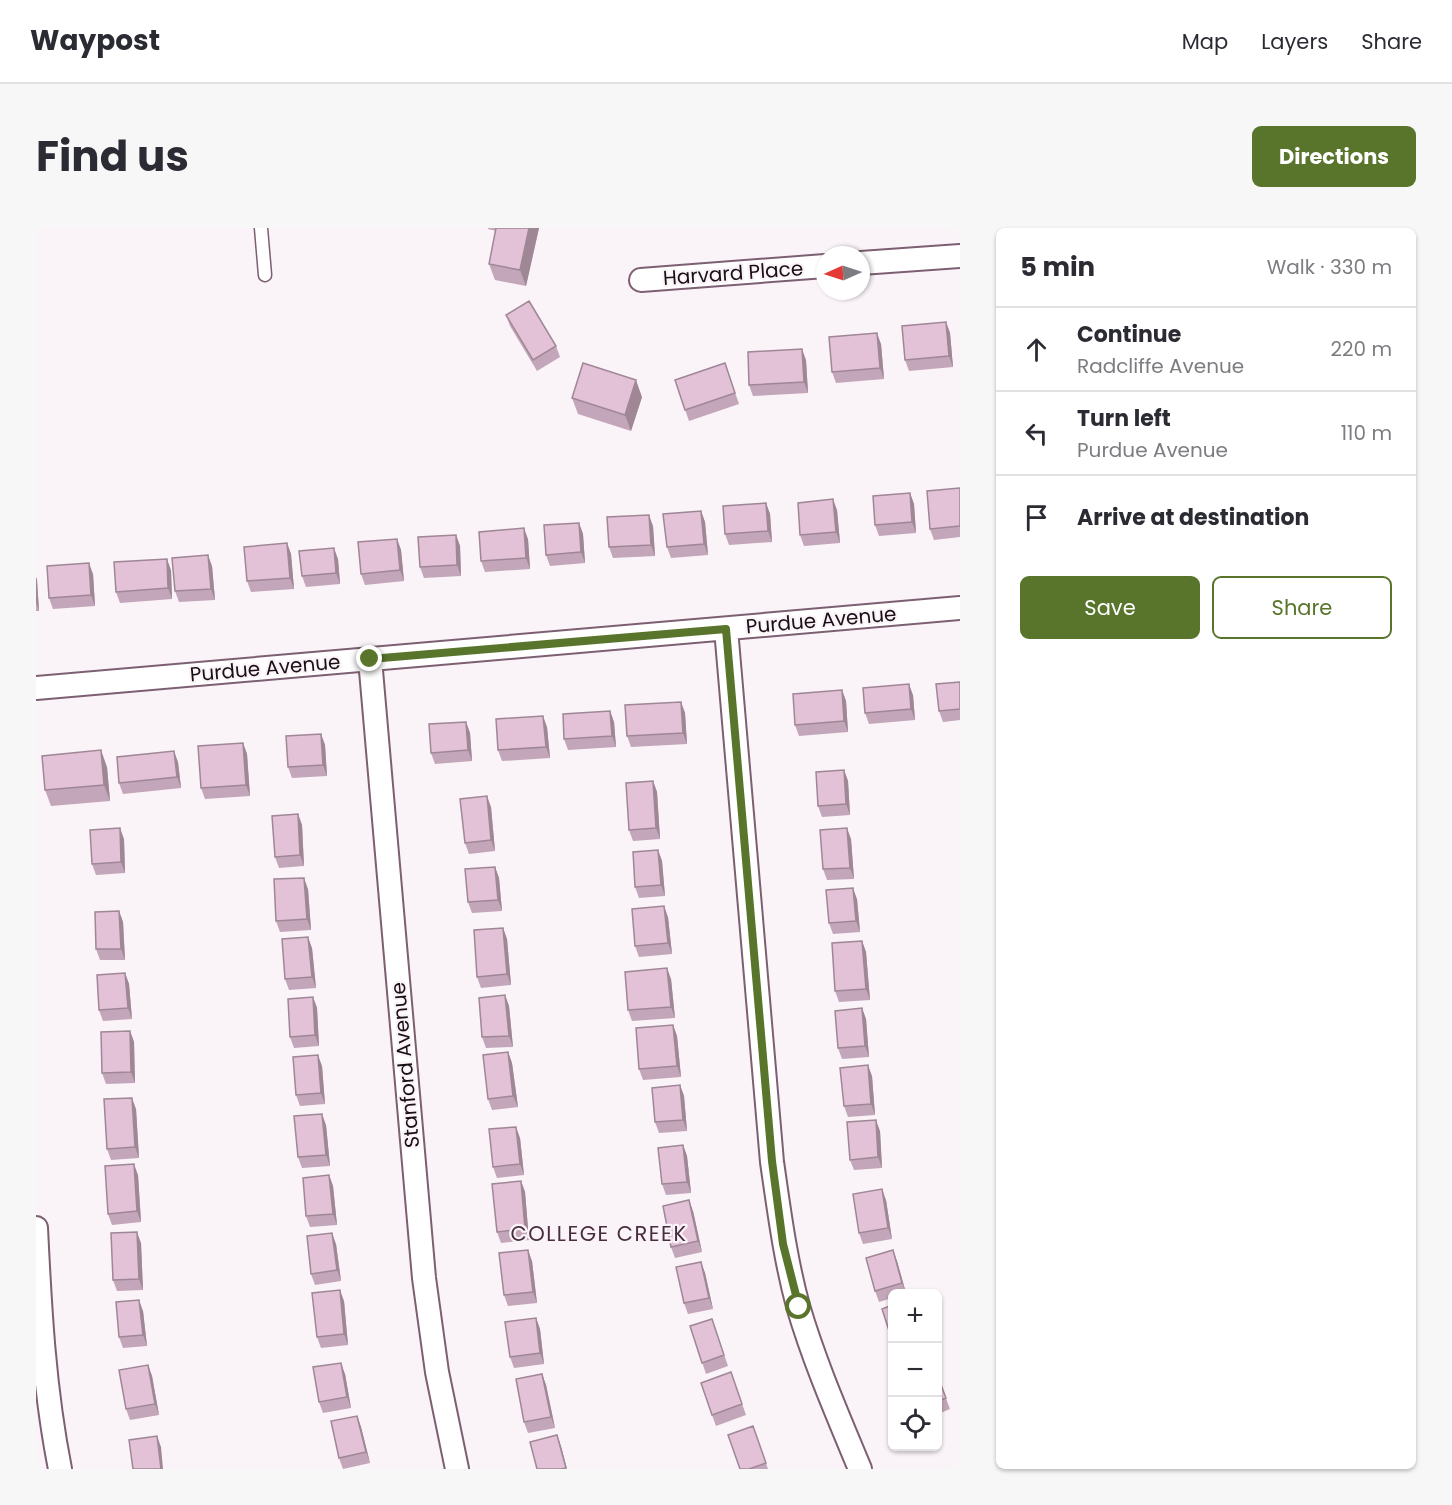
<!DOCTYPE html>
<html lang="en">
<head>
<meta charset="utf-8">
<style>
	:root { --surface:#fff; --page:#f7f7f7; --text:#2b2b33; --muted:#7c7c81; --line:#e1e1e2; --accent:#58752b }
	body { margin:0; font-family:Poppins,sans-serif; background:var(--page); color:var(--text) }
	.controls { position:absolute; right:18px; bottom:18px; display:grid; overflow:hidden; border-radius:9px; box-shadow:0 2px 4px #0004 }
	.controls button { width:54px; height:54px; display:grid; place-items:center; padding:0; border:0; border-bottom:2px solid var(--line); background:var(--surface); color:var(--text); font:30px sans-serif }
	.compass { position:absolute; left:780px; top:18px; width:54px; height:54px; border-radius:50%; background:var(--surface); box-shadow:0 2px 4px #0004; rotate:267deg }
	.stop { position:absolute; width:18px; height:18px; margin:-14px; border:4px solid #58752b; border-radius:50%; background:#fff }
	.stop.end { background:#58752b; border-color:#fff; box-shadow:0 2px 6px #0008 }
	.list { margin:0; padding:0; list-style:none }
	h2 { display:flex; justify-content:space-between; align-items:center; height:78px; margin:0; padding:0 24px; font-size:26px }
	h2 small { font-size:20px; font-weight:400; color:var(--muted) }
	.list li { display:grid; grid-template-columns:39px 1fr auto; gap:18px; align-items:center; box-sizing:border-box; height:84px; padding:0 24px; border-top:2px solid var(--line) }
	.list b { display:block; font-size:22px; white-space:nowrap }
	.list p { margin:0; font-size:20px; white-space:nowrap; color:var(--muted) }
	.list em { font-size:20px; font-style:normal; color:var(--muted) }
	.actions { display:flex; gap:12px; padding:18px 24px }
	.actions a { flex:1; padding:14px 0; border:2px solid var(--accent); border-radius:9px; text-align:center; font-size:21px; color:var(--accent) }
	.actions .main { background:var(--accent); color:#fff }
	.icon { flex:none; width:33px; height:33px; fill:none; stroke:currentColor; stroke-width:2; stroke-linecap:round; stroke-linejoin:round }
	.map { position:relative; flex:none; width:924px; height:1241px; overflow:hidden; border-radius:9px }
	header { display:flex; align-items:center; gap:36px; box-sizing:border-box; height:84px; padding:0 30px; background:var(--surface); border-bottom:2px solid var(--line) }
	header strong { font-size:28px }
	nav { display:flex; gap:33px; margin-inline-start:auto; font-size:21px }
	.intro { display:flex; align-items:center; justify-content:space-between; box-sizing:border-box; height:144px; padding:0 36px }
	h1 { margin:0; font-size:42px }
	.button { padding:15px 27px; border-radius:9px; background:var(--accent); color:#fff; font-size:21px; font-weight:700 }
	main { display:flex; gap:36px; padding:0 36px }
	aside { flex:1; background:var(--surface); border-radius:9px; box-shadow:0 2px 4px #0004 }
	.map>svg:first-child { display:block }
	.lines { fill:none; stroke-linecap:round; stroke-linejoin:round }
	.service-casing { stroke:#7d5f72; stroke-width:15 }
	.minor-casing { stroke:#7d5f72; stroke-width:26 }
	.service { stroke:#fff; stroke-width:12 }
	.minor { stroke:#fff; stroke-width:22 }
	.wall { fill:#c3a6b9 }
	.shaded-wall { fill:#9f8796 }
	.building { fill:#e3c1d7; stroke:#9f8796; stroke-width:1.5 }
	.route { stroke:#58752b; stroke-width:8 }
	.labels { text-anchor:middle; stroke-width:4.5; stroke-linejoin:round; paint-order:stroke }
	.street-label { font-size:20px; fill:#1a0f16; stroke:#faf3f8 }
	.neighbourhood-label { font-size:21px; letter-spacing:1.5px; fill:#482d3f; stroke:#faf3f8 }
</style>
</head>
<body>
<header>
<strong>Waypost</strong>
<nav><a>Map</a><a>Layers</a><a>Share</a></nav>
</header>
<div class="intro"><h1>Find us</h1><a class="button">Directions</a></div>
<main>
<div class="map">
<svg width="924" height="1241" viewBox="0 0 924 1241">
	<rect width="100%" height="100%" fill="#faf3f8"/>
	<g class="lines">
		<g class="service-casing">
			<path id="service" d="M225,0L229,47"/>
		</g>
		<g class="minor-casing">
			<path id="minor" d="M825,35L924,28
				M605,52L789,38
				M690,401L736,934C743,982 749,1030 762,1078C778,1133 802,1188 824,1241
				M334,431L388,1050L401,1144L421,1241
				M0,460L924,380
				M0,1000C4,1082 8,1160 24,1241"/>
		</g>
		<use href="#service" class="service"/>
		<use href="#minor" class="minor"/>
	</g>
	<path class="wall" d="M452,0H503L490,58L459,52L453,36L460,3L452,1Z
		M470,87L520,118L524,129L501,143L474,98Z
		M910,94L914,105L917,139L873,143L869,132Z
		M845,116L848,151L800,155L796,144Z
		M770,132L772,165L717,168L713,157Z
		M689,135L703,176L653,193L639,152Z
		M606,169L595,203L542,186L536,170Z
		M924,260V309L898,312L894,301Z
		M874,265L878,276L880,305L843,308L839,297Z
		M730,275L734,286L736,314L693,317L689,306Z
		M801,282L804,315L768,318L764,307Z
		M665,283L669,294L672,327L635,330L631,319Z
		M543,295L547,306L549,335L514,338L510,327Z
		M617,298L619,328L577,330L573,319Z
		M420,307L424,318L425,348L388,350L384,339Z
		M361,311L365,322L368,353L329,357L325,346Z
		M492,311L494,341L449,344L445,333Z
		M251,315L255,326L258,361L215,364L211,353Z
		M302,331L304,356L270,359L266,348Z
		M176,338L179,372L143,374L139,363Z
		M135,342L136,371L84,375L80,364Z
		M57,346L59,378L17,381L13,370Z
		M0,349L1,352L3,383H0Z
		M924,454V492L907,494L903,483Z
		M806,462L810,473L812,504L763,508L759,497Z
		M877,467L879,492L833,496L829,485Z
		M645,474L649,485L651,516L595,519L591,508Z
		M574,483L578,494L580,519L532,522L528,511Z
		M430,494L434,505L436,533L399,536L395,525Z
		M511,499L514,530L466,533L462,522Z
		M285,506L289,517L291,548L256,550L252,539Z
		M207,515L211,526L214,568L169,571L165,560Z
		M142,534L145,560L87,566L83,555Z
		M71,539L74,573L15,578L9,562Z
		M808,542L812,553L814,587L786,589L782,578Z
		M617,553L621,564L624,611L597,613L593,602Z
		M455,579L459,623L433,626L429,615Z
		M262,586L266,597L268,638L243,640L239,629Z
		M88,611L89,645L60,647L56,636Z
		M815,611L818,651L791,652L787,641Z
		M622,622L626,633L629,668L603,670L599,659Z
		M459,639L463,650L466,683L436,685L432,674Z
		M272,661L275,702L244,704L240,693Z
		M821,671L824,704L797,706L793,695Z
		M83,683L87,694L89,732H64L60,721Z
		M632,689L636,726L603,729L599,718Z
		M467,700L471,711L475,757L445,760L441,749Z
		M826,713L830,724L834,772L803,774L799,763Z
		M276,720L280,760L253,762L249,751Z
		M89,745L93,756L96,791L67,793L63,782Z
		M635,751L639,790L596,793L592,782Z
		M469,767L473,778L477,819L450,820L446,809Z
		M277,769L281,780L283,818L258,820L254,809Z
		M826,780L830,791L833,829L806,831L802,820Z
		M637,797L641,808L645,849L607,852L603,841Z
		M94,803L98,814L99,855L70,856L66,845Z
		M472,824L476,835L482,879L456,882L452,871Z
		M286,838L289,876L264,878L260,867Z
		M836,848L839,887L812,889L808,878Z
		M644,857L648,868L651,903L623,905L619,894Z
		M100,881L103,930L75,932L71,921Z
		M290,897L294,938L266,940L262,929Z
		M844,903L846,940L818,942L814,932Z
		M484,910L488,947L461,950L457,939Z
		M647,917L651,928L655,965L630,967L626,956Z
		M102,947L105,994L76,997L72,986Z
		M293,947L297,958L301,997L274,999L270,988Z
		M485,953L489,964L493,1012L465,1015L461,1004Z
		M850,972L856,1011L827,1016L823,1005Z
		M657,983L666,1024L639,1030L635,1019Z
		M105,1015L107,1062L81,1063L77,1052Z
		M300,1016L305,1053L279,1057L275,1046Z
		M496,1033L501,1075L472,1078L468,1067Z
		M861,1033L870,1065H856V1070L843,1074L839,1063Z
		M665,1034L669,1045L677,1081L652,1086L648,1075Z
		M308,1073L312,1117L285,1120L281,1109Z
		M107,1083L111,1118L87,1120L83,1109Z
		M500,1090L504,1101L508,1136L478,1140L474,1129Z
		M676,1091L692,1138L670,1146L654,1098Z
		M112,1137L116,1148L123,1187L94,1192L90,1181Z
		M695,1144L710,1187L680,1198L676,1187Z
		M309,1146L315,1180L287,1185L283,1174Z
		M506,1146L510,1157L519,1200L492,1205L488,1194Z
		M902,1149L914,1181L902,1186Z
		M321,1188L325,1199L334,1235L307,1241L303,1230Z
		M717,1198L732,1241H704Z"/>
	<path class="shaded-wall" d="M493,0H503L490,58L484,42Z
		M910,94L914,105L917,139L913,128Z
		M841,105L845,116L848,151L844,140Z
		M766,121L770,132L772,165L768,154Z
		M600,152L606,169L595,203L589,187Z
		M874,265L878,276L880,305L876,294Z
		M797,271L801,282L804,315L800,304Z
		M730,275L734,286L736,314L732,303Z
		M665,283L669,294L672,327L668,316Z
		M613,287L617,298L619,328L615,317Z
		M543,295L547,306L549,335L545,324Z
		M488,300L492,311L494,341L490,330Z
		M420,307L424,318L425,348L421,337Z
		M361,311L365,322L368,353L364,342Z
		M251,315L255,326L258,361L254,350Z
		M298,320L302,331L304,356L300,345Z
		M172,327L176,338L179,372L175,361Z
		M131,331L135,342L136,371L132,360Z
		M53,335L57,346L59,378L55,367Z
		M0,349L1,352L3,383L0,374Z
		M873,456L877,467L879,492L875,481Z
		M806,462L810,473L812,504L808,493Z
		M645,474L649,485L651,516L647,505Z
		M574,483L578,494L580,519L576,508Z
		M507,488L511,499L514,530L510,519Z
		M430,494L434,505L436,533L432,522Z
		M285,506L289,517L291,548L287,537Z
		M207,515L211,526L214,568L210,557Z
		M65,522L71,539L74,573L68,557Z
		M138,523L142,534L145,560L141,549Z
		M808,542L812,553L814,587L810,576Z
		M617,553L621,564L624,611L620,600Z
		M451,568L455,579L459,623L455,612Z
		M262,586L266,597L268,638L264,627Z
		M84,600L88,611L89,645L85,634Z
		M811,600L815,611L818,651L814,640Z
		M622,622L626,633L629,668L625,657Z
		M459,639L463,650L466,683L462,672Z
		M268,650L272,661L275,702L271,691Z
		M817,660L821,671L824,704L820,693Z
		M628,678L632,689L636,726L632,715Z
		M83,683L87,694L89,732L85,721Z
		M467,700L471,711L475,757L471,746Z
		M272,709L276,720L280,760L276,749Z
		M826,713L830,724L834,772L830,761Z
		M631,740L635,751L639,790L635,779Z
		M89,745L93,756L96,791L92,780Z
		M469,767L473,778L477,819L473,808Z
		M277,769L281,780L283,818L279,807Z
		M826,780L830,791L833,829L829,818Z
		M637,797L641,808L645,849L641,838Z
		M94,803L98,814L99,855L95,844Z
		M472,824L476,835L482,879L477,868Z
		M282,827L286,838L289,876L285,865Z
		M832,837L836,848L839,887L835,876Z
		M644,857L648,868L651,903L647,892Z
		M96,870L100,881L103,930L99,919Z
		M286,886L290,897L294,938L290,927Z
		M840,892L844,903L846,940L842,929Z
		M480,899L484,910L488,947L484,936Z
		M647,917L651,928L655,965L651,954Z
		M98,936L102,947L105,994L101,983Z
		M293,947L297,958L301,997L297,986Z
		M485,953L489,964L493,1012L489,1001Z
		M846,961L850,972L856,1011L852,1000Z
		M653,972L657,983L666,1024L662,1013Z
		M101,1004L105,1015L107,1062L103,1051Z
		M296,1005L300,1016L305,1053L301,1042Z
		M492,1022L496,1033L501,1075L497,1064Z
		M857,1022L861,1033L870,1065L866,1055Z
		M665,1034L669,1045L677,1081L673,1070Z
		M304,1062L308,1073L312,1117L308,1106Z
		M103,1072L107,1083L111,1118L107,1107Z
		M500,1090L504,1101L508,1136L504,1125Z
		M305,1135L309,1146L315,1180L311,1169Z
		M112,1137L116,1148L123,1187L119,1176Z
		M506,1146L510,1157L519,1200L515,1189Z
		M321,1188L325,1199L334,1235L330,1224Z
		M521,1207L525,1218L531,1241L530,1240Z
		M121,1208L125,1219L127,1241H125Z"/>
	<path class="building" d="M460,0H493L484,42L453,36Z
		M493,73L520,118L497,132L470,87Z
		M910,94L913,128L869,132L866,98Z
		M841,105L844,140L796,144L793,109Z
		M766,121L768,154L713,157L712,124Z
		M547,135L600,152L589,187L536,170Z
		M689,135L699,165L649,182L639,152Z
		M924,260V298L894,301L891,263Z
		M874,265L876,294L839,297L837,268Z
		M797,271L800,304L764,307L762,275Z
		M730,275L732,303L689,306L687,278Z
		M665,283L668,316L631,319L627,286Z
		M613,287L615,317L573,319L571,289Z
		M543,295L545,324L510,327L508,297Z
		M488,300L490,330L445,333L443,304Z
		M420,307L421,337L384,339L382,309Z
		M361,311L364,342L325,346L322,314Z
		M251,315L254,350L211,353L208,319Z
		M298,320L300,345L266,348L263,323Z
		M172,327L175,361L139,363L136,330Z
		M131,331L132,360L80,364L78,334Z
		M53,335L55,367L13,370L11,338Z
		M924,454V481L903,483L900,456Z
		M873,456L875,481L829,485L827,460Z
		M806,462L808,493L759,497L757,466Z
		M645,474L647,505L591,508L589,477Z
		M574,483L576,508L528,511L527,486Z
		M507,488L510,519L462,522L460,491Z
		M430,494L432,522L395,525L393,496Z
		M285,506L287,537L252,539L250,508Z
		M207,515L210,557L165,560L162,518Z
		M65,522L68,557L9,562L6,528Z
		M138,523L141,549L83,555L81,529Z
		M808,542L810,576L782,578L780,544Z
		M617,553L620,600L593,602L590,555Z
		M451,568L455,612L429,615L424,571Z
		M262,586L264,627L239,629L236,588Z
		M84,600L85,634L56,636L54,602Z
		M811,600L814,640L787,641L784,602Z
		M622,622L625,657L599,659L597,624Z
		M459,639L462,672L432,674L429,641Z
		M268,650L271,691L240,693L238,651Z
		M817,660L820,693L793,695L790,662Z
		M628,678L632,715L599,718L596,681Z
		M83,683L85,721H60L59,684Z
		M467,700L471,746L441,749L438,702Z
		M272,709L276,749L249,751L246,711Z
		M826,713L830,761L799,763L796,715Z
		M631,740L635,779L592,782L589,744Z
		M89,745L92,780L63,782L61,747Z
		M469,767L473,808L446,809L443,770Z
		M277,769L279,807L254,809L252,771Z
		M826,780L829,818L802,820L799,783Z
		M637,797L641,838L603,841L600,800Z
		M94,803L95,844L66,845L65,804Z
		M472,824L477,868L452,871L447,827Z
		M282,827L285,865L260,867L257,829Z
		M832,837L835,876L808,878L804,840Z
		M644,857L647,892L619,894L616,860Z
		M96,870L99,919L71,921L68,871Z
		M286,886L290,927L262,929L258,888Z
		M840,892L842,929L814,932L811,894Z
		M480,899L484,936L457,939L453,901Z
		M647,917L651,954L626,956L622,920Z
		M98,936L101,983L72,986L69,938Z
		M293,947L297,986L270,988L267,950Z
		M485,953L489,1001L461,1004L456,956Z
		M846,961L852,1000L823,1005L817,966Z
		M653,972L662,1013L635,1019L627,978Z
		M101,1004L103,1051L77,1052L75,1005Z
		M296,1005L301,1042L275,1046L271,1008Z
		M492,1022L497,1064L468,1067L463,1025Z
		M857,1022L866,1055L839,1063L830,1030Z
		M665,1034L673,1070L648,1075L640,1039Z
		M304,1062L308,1106L281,1109L276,1065Z
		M103,1072L107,1107L83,1109L80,1074Z
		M856,1077V1112L846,1081Z
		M500,1090L504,1125L474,1129L469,1094Z
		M676,1091L688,1127L666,1135L654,1098Z
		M305,1135L311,1169L283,1174L277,1139Z
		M112,1137L119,1176L90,1181L83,1142Z
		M695,1144L706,1176L676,1187L665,1155Z
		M506,1146L515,1189L488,1194L480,1151Z
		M902,1149L910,1170L902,1173Z
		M321,1188L330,1224L303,1230L295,1193Z
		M717,1198L730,1235L713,1241H704L692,1207Z
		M521,1207L530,1240L525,1241H501L494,1214Z
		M121,1208L125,1241H97L93,1212Z"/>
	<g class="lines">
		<path class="route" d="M334,431L690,401L736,933L747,1016L763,1079"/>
	</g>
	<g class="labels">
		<g class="street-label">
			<text transform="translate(697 45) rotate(-4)" y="7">Harvard Place</text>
			<text transform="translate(785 392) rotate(-5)" y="7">Purdue Avenue</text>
			<text transform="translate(229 440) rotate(-5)" y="7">Purdue Avenue</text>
			<text transform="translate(369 837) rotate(-95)" y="7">Stanford Avenue</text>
		</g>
		<g class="neighbourhood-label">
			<text x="563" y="1013">COLLEGE CREEK</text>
		</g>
	</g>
</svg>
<div class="controls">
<button>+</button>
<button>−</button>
<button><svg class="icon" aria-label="locate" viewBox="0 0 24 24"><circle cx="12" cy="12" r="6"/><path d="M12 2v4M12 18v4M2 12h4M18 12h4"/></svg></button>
</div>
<svg class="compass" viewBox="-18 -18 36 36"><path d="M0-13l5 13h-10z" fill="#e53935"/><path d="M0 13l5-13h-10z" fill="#7c7c81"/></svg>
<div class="stop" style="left:763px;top:1079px"></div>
<div class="stop end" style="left:334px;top:431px"></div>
</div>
<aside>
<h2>5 min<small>Walk · 330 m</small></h2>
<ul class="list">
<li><svg class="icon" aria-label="ahead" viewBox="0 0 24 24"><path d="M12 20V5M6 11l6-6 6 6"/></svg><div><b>Continue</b><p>Radcliffe Avenue</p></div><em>220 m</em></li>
<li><svg class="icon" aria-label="left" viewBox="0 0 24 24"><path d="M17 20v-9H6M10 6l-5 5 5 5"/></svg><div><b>Turn left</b><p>Purdue Avenue</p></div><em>110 m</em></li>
<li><svg class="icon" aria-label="arrive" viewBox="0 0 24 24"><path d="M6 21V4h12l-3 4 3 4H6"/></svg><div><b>Arrive at destination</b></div></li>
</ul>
<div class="actions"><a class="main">Save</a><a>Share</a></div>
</aside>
</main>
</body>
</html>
